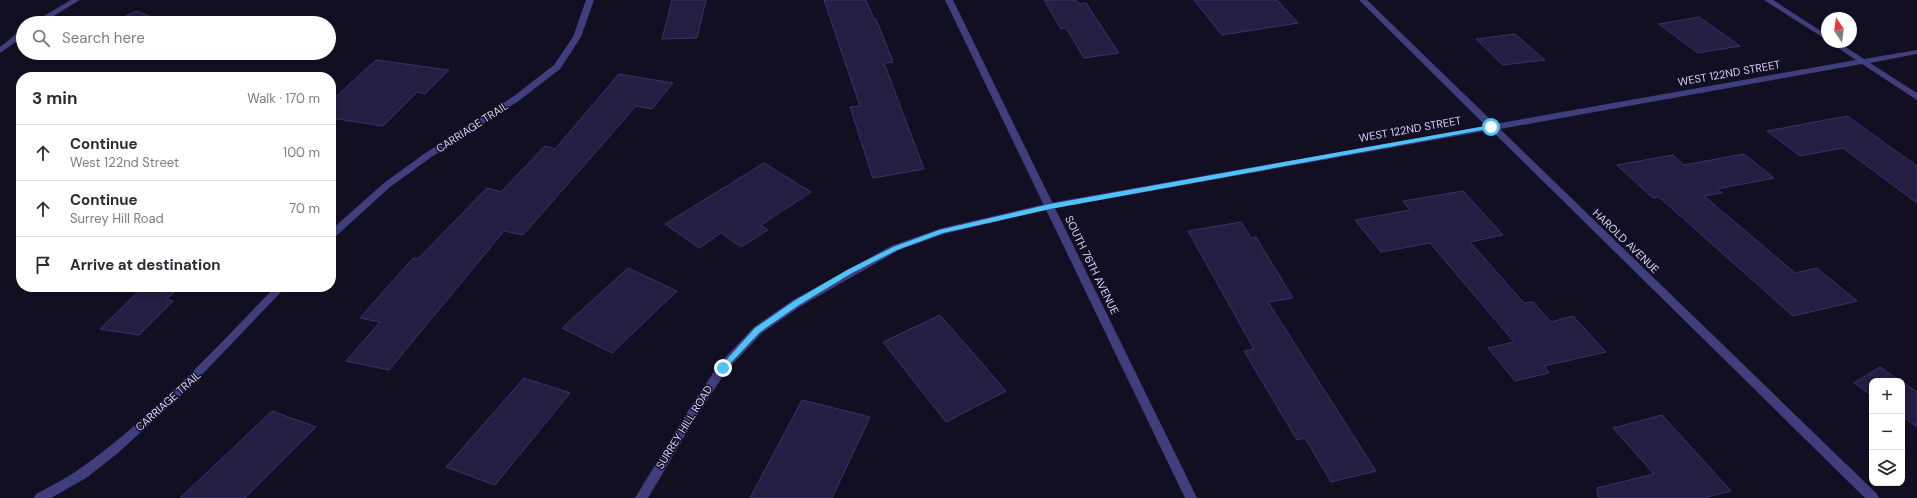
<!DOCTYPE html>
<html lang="en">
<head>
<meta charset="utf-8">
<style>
	:root { --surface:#fff; --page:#f7f7f7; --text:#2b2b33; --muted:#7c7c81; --line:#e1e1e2 }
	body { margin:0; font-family:"DM Sans",sans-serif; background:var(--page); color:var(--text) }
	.controls { position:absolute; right:12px; bottom:12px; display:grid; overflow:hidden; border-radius:8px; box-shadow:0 2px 6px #0003 }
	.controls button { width:36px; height:36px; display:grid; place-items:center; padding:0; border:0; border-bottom:1px solid var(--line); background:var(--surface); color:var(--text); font:20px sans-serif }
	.compass { position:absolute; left:1821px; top:12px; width:36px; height:36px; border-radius:50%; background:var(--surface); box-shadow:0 2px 6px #0003; rotate:347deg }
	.stop { position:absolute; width:12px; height:12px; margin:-9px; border:3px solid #4fc3f7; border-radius:50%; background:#fff }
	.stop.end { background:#4fc3f7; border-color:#fff; box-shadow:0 1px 4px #0008 }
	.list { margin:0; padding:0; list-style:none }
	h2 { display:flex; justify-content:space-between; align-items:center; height:52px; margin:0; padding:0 16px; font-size:17px }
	h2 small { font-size:13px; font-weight:400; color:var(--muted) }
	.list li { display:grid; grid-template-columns:26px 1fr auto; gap:12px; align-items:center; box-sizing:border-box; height:56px; padding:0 16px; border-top:1px solid var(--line) }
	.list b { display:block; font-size:15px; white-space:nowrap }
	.list p { margin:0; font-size:13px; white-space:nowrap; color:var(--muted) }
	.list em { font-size:13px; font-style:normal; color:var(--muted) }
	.icon { flex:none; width:22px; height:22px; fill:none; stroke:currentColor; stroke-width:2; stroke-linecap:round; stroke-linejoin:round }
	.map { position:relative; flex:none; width:1917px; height:498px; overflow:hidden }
	.search { position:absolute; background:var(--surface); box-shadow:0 2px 6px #0003; left:16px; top:16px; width:320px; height:44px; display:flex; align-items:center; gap:10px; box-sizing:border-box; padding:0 14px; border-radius:22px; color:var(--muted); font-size:15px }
	.panel { position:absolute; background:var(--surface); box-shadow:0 2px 6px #0003; left:16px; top:72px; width:320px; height:220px; border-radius:16px }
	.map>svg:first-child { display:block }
	.building { fill:#251d42; stroke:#3d306d }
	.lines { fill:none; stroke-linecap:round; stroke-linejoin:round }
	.minor { fill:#413e7e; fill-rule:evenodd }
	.tertiary { fill:#413e7e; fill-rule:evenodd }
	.route { fill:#4fc3f7 }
	.labels { text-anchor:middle; stroke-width:3; stroke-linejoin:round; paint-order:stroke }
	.street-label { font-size:11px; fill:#d9d4fc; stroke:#130f23 }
</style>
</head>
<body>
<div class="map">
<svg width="1917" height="498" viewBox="0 0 1917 498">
	<rect width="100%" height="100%" fill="#130f23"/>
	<path class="building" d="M672,0H706L697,38L662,39Z
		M824,0H866L874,19H876L893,62L884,63L924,169L873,178L850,107L860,106Z
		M1044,0H1076L1079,4L1086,3L1119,53L1084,58L1066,28L1061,29Z
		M1194,0H1277L1298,23L1222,35Z
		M137,11L165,23H110Z
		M1699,17L1740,46L1698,53L1659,24Z
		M1515,34L1545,60L1503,65L1476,39Z
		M376,60L449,70L425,94L417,92L383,126L331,118V101Z
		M619,74L673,83L652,109L636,106L523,235L504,231L389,370L346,361L380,322L360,318L413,258L418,259L487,188L501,192L545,146L555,149Z
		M1847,116L1917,166V203L1843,148L1800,156L1767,131Z
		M1744,154L1774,178L1717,189L1722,193L1704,196L1795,273L1817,268L1857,301L1793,316L1659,197L1653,198L1617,165L1673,155L1684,165Z
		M764,163L811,192L761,225L768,230L741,247L721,233L699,248L665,224Z
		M1463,191L1503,235L1470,242L1524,303L1533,302L1551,322L1573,316L1606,352L1544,366L1549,373L1515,381L1488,348L1514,342L1430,243L1381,252L1355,220L1410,210L1403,201Z
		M1241,222L1251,238L1256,237L1293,298L1268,302L1376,471L1331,482L1305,438L1297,440L1244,351L1254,349L1188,231Z
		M628,268L677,291L612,353L562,328Z
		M143,287H179L167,299L173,301L139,335L100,329Z
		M940,315L1006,391L946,422L883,342Z
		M1880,367L1900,381H1872V396L1854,383Z
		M524,378L570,393L495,485L446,467Z
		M1902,382L1917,392V427L1902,416Z
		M802,400L870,417L832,498H750Z
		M272,411L316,427L245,498H180Z
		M1662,415L1731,491L1703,498H1598L1597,488L1654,474L1613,428Z"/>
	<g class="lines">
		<path class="minor" d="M71,0H80L42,23H32Z
			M586,0H594L581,37L560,69L520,100L430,158L390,187L334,238L331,239V230L384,183L424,154L514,96L554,65L573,37Z
			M1359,0H1367L1495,124L1856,60L1829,42H1838L1864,59L1917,50V54L1870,63L1917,93V100L1862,64L1500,129L1877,494L1879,498H1865L1491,130L1050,209L944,234L899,250L801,306L762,333L727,370L696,417L648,498H635L688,411L719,364L754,327L793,300L891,246L942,228L1050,203L1486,126Z
			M1764,0H1773L1827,35V40Z
			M20,31H23V37L0,53V47Z
			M275,287H286L192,385L118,453L86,478L51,498H34L36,494C49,487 63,480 75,472C148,422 214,350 275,287Z"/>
		<path class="tertiary" d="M945,0H953L1197,498H1185Z"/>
	</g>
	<path class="route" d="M1491,125L1494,127L1493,128L1050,209L943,233L897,250L852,273L799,305L760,332L725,369H720L719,368L755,328L794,301L847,270L893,247L939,230L1050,204Z"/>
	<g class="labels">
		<g class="street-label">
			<text transform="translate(1729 73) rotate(-10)" y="4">WEST 122ND STREET</text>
			<text transform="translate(472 127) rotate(-33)" y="4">CARRIAGE TRAIL</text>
			<text transform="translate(1410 129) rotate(-10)" y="4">WEST 122ND STREET</text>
			<text transform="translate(1626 241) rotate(44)" y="4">HAROLD AVENUE</text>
			<text transform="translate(1092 265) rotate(64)" y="4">SOUTH 76TH AVENUE</text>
			<text transform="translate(168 401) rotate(-42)" y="4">CARRIAGE TRAIL</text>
			<text transform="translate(684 427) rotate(-58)" y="4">SURREY HILL ROAD</text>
		</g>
	</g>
</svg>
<div class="controls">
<button>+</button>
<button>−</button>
<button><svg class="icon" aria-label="layers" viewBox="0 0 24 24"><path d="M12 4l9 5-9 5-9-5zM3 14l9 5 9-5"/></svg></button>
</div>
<svg class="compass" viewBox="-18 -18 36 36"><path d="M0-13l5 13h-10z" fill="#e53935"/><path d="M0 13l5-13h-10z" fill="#7c7c81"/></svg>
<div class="stop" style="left:1491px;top:127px"></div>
<div class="stop end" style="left:723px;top:368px"></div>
<div class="search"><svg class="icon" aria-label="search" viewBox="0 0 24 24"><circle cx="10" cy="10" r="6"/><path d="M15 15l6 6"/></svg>Search here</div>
<section class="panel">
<h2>3 min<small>Walk · 170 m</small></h2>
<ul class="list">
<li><svg class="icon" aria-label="ahead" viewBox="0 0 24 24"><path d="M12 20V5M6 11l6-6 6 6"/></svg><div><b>Continue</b><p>West 122nd Street</p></div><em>100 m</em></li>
<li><svg class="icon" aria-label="ahead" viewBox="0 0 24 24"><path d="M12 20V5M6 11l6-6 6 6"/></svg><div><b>Continue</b><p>Surrey Hill Road</p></div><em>70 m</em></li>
<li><svg class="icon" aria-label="arrive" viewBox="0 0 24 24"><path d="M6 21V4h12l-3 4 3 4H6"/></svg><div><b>Arrive at destination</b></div></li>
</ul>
</section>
</div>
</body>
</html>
